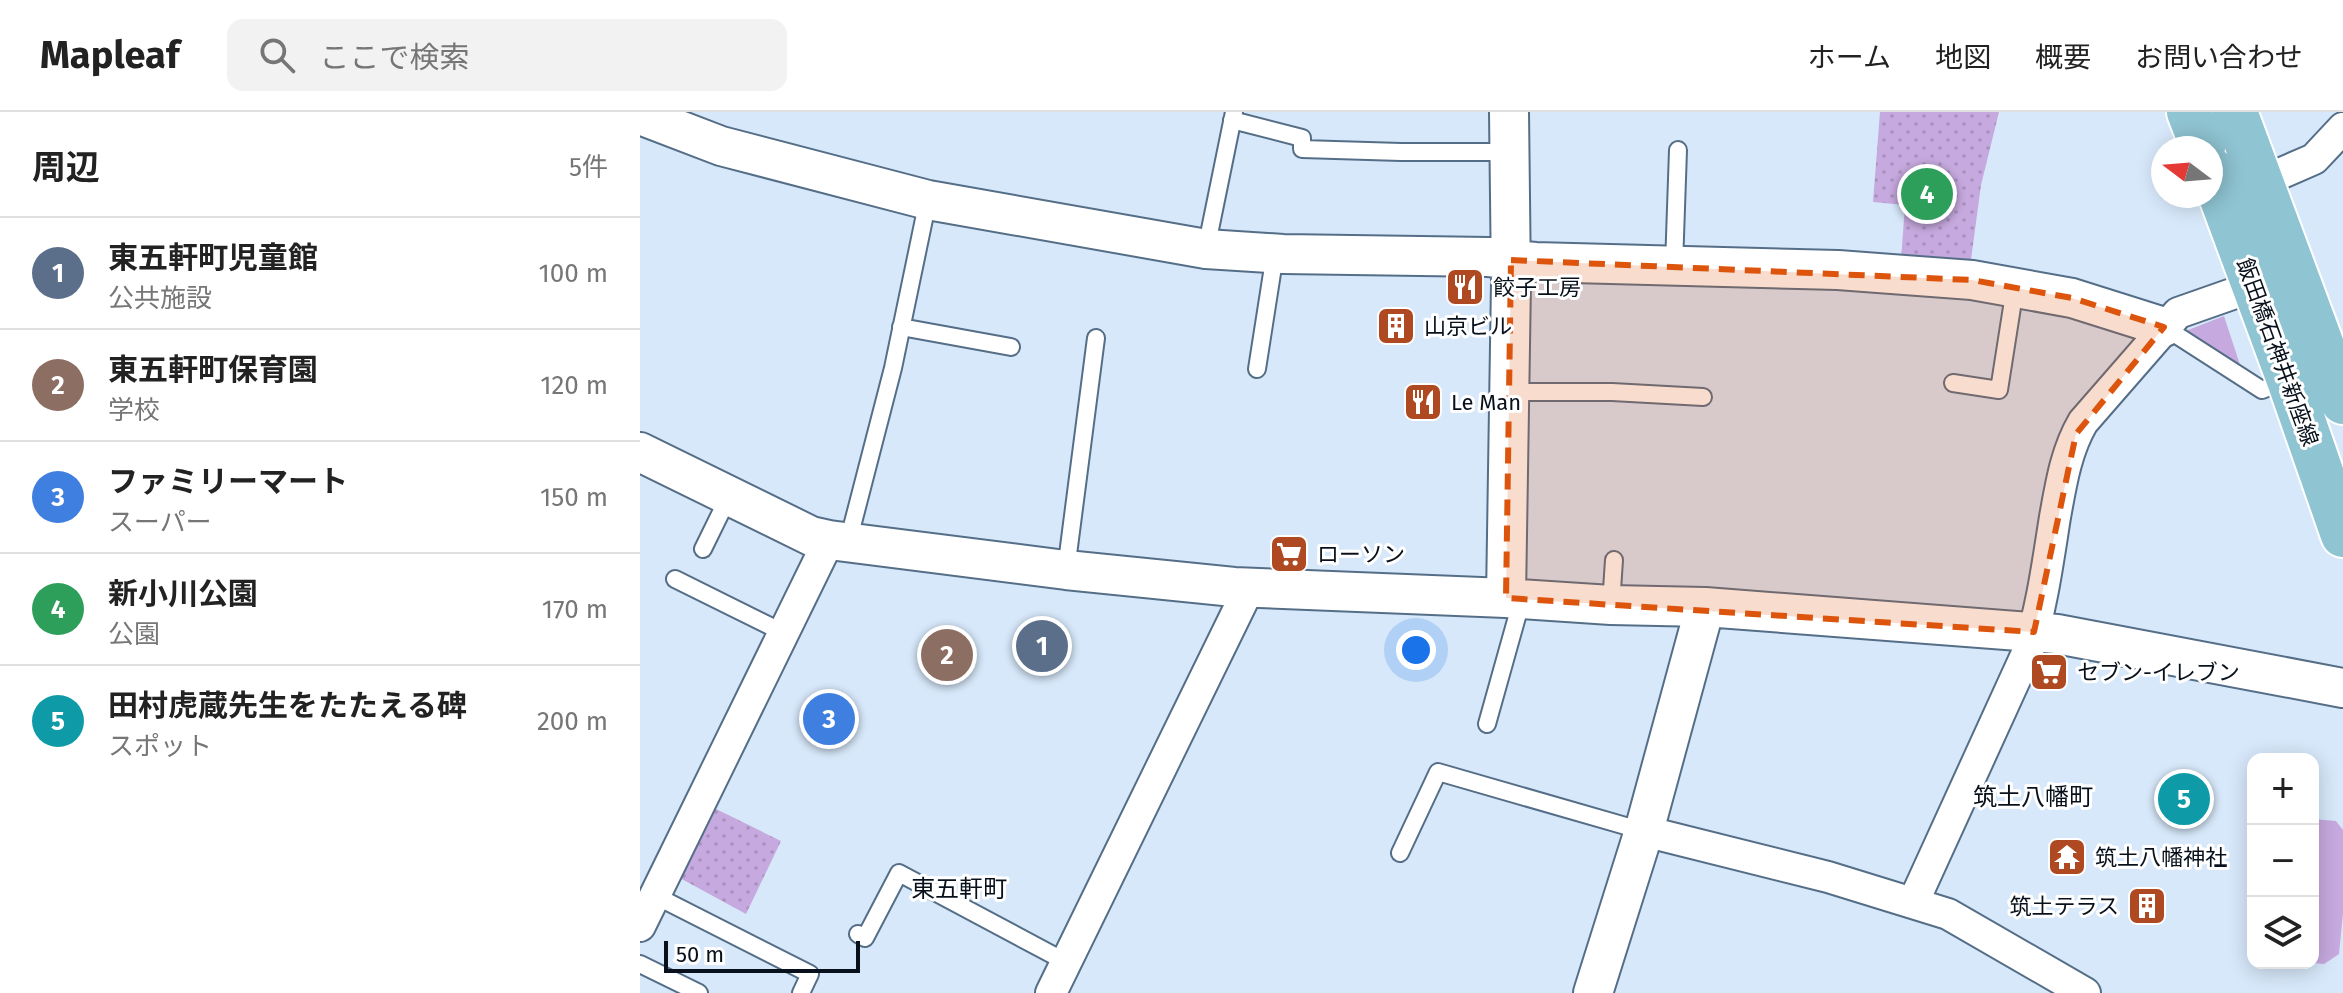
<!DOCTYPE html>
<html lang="ja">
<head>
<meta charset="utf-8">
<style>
	:root { --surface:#fff; --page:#f2f2f2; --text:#222; --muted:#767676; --line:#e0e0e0; --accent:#af4921 }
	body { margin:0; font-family:"Fira Sans","Noto Sans JP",sans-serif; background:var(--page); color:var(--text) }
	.controls { position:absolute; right:24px; bottom:24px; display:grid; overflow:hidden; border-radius:16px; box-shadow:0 4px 20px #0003 }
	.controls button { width:72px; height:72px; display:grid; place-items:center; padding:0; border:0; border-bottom:2px solid var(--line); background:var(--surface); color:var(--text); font:40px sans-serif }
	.compass { position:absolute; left:1511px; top:24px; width:72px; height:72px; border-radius:50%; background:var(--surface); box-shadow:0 4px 20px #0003; rotate:286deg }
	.scale { position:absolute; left:24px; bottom:20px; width:196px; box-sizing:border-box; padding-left:8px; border:4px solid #08111b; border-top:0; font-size:22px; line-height:28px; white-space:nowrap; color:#08111b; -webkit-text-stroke:6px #fff; paint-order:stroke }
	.you { position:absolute; left:776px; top:538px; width:28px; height:28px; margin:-20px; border:6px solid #fff; border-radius:50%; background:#1a73e8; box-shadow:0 0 0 12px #1a73e833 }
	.badge { display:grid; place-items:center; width:52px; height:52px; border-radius:50%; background:var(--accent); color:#fff; font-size:26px; font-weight:700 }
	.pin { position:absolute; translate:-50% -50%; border:4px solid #fff; box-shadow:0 2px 8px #0006 }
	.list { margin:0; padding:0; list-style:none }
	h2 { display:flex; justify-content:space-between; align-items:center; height:104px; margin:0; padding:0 32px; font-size:34px }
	h2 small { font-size:26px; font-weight:400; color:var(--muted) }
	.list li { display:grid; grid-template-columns:52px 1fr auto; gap:24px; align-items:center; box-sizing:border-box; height:112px; padding:0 32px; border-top:2px solid var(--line) }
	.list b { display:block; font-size:30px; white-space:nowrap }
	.list p { margin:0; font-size:26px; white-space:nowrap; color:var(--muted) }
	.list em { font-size:26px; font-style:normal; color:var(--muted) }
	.icon { flex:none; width:44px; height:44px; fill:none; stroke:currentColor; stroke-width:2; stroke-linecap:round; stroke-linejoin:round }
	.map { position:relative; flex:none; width:1703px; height:881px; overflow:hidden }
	header { display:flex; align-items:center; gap:48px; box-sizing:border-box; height:112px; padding:0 40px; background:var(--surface); border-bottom:2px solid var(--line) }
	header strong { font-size:38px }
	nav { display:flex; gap:44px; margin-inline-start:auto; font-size:28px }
	.search { width:560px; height:72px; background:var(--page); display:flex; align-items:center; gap:20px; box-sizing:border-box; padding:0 28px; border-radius:16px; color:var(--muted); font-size:30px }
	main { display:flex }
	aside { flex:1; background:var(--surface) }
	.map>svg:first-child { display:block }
	.grass { fill:#c6a9de }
	.park { fill:url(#park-dots) }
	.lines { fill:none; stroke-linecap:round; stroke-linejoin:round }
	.service-casing { stroke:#556e87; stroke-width:20 }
	.minor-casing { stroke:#556e87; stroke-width:34 }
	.tertiary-casing { stroke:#556e87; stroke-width:42 }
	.primary-casing { stroke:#fff; stroke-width:48 }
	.service { stroke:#fff; stroke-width:16 }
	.minor { stroke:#fff; stroke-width:30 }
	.tertiary { stroke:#fff; stroke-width:38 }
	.primary { stroke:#8fc4d2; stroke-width:44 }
	.marked { fill:#dd550d; fill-opacity:0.2; stroke:#dd550d; stroke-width:6; stroke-dasharray:16 10; stroke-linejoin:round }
	.labels { text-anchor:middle; stroke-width:6; stroke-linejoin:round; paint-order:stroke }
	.poi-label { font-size:22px; fill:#08111b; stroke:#fff; text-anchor:start }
	.street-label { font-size:22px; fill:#08111b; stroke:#fff }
	.neighbourhood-label { font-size:24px; fill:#08111b; stroke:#fff }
</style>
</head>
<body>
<header>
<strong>Mapleaf</strong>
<div class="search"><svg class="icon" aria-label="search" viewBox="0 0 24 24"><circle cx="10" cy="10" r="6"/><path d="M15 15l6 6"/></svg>ここで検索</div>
<nav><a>ホーム</a><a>地図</a><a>概要</a><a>お問い合わせ</a></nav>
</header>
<main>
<aside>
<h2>周辺<small>5件</small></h2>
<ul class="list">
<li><span class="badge" style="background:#5c6f8a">1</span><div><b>東五軒町児童館</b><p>公共施設</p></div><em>100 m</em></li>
<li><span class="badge" style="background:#8d6e63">2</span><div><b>東五軒町保育園</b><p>学校</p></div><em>120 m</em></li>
<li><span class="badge" style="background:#3f7fe0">3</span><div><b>ファミリーマート</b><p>スーパー</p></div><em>150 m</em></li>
<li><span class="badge" style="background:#2e9e5b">4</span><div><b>新小川公園</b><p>公園</p></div><em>170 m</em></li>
<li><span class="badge" style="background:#0f9aa8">5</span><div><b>田村虎蔵先生をたたえる碑</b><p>スポット</p></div><em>200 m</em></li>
</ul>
</aside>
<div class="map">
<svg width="1703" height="881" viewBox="0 0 1703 881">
	<defs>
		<pattern id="park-dots" width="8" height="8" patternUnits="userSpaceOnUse" patternTransform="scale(2)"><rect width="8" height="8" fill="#c6a9de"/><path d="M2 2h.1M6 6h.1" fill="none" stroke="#a990be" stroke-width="1.8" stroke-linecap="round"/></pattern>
	</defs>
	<rect width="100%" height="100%" fill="#d7e8fa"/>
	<path class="grass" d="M1584,204L1602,259L1543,220Z
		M1673,707L1696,709L1703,718V801L1699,842L1684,852L1673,851Z"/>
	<path class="park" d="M1240,0H1359L1341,73L1330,155L1261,148L1265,93L1233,90Z
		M72,695L141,729L106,802L38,765Z"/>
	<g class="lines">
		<g class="service-casing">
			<path id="service" d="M592,8L662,26V37L761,40H870
				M566,137L594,0
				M1034,154L1038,38
				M261,215L371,235
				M1524,215L1622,278L1647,268
				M617,257L635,142
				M1313,271L1359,278L1375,176
				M869,280H972L1063,285
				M208,430L253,256L288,88
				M63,437L89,384
				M426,458L456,226
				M35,467L144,521
				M971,493L974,448
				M847,612L882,487
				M760,741L798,660L1003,719
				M16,784L170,862L161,881
				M218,822L225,826L259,761L426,850
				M0,852L59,881"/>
		</g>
		<g class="minor-casing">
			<path id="minor" d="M1621,70L1674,47L1703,16
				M1004,719L1188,765L1308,802L1445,881
				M1273,791L1388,539C1402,495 1408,449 1415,405C1421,372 1426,339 1443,310L1538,201L1615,174
				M0,814L189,428
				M411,881L609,476"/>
		</g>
		<g class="tertiary-casing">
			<path id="tertiary" d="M0,3L81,34L288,88L566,137L643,142L849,145L895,150L1198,158L1332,168L1432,186L1524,215
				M0,340L171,424L189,428L426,458L594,475L866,486L971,493L1065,495L1417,522L1703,576
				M866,486L871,170L869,0
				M953,881L1004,719L1065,495"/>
		</g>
		<g class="primary-casing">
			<path id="primary" d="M1549,0L1563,36
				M1595,0L1703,290
				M1571,57L1649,268L1703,423"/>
		</g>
		<use href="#service" class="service"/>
		<use href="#minor" class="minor"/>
		<use href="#tertiary" class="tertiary"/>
		<use href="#primary" class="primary"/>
	</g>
	<path class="marked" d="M871,148L1332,168L1432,186L1524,215L1436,322L1394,520L866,486Z"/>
	<defs>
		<g id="restaurant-square" transform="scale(2)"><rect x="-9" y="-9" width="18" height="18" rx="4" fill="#af4921" stroke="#fff"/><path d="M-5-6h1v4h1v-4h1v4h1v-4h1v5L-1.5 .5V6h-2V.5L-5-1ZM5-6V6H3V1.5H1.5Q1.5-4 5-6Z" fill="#fff"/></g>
		<g id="building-square" transform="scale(2)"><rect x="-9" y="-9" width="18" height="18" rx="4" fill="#af4921" stroke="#fff"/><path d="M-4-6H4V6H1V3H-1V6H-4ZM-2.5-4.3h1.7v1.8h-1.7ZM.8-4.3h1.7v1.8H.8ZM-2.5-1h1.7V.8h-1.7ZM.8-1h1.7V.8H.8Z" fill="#fff"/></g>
		<g id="supermarket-square" transform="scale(2)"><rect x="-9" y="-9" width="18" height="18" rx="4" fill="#af4921" stroke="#fff"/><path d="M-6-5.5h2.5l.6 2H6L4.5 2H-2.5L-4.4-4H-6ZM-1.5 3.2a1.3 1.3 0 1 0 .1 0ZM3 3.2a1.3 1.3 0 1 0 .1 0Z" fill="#fff"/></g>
		<g id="temple-square" transform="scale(2)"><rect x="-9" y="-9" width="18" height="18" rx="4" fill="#af4921" stroke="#fff"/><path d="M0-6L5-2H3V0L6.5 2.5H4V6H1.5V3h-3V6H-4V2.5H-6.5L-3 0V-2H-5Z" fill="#fff"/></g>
	</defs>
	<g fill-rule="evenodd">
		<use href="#restaurant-square" x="825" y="175"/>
		<use href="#building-square" x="756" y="214"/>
		<use href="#restaurant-square" x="783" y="290"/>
		<use href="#supermarket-square" x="649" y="442"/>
		<use href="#supermarket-square" x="1409" y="560"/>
		<use href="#temple-square" x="1427" y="745"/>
		<use href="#building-square" x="1507" y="794"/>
	</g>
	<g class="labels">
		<g class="poi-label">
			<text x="853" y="183">餃子工房</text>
			<text x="784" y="222">山京ビル</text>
			<text x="811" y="298">Le Man</text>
			<text x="677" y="450">ローソン</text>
			<text x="1437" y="568">セブン-イレブン</text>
			<text x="1455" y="753">筑土八幡神社</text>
			<text x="1479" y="802" text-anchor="end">筑土テラス</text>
		</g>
		<g class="street-label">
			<text transform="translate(1638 240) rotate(70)" y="8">飯田橋石神井新座線</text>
		</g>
		<g class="neighbourhood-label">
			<text x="1393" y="693">筑土八幡町</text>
			<text x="319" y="785">東五軒町</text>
		</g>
	</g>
</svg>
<div class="controls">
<button>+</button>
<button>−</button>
<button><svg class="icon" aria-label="layers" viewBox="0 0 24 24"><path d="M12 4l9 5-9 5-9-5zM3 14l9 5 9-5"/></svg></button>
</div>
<svg class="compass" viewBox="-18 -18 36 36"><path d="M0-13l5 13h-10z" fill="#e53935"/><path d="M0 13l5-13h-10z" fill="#767676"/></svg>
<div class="scale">50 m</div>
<div class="you"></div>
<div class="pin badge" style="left:402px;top:534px;background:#5c6f8a">1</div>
<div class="pin badge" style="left:307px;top:543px;background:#8d6e63">2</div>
<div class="pin badge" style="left:189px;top:607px;background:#3f7fe0">3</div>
<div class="pin badge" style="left:1287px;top:82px;background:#2e9e5b">4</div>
<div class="pin badge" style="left:1544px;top:687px;background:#0f9aa8">5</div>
</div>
</main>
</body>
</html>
